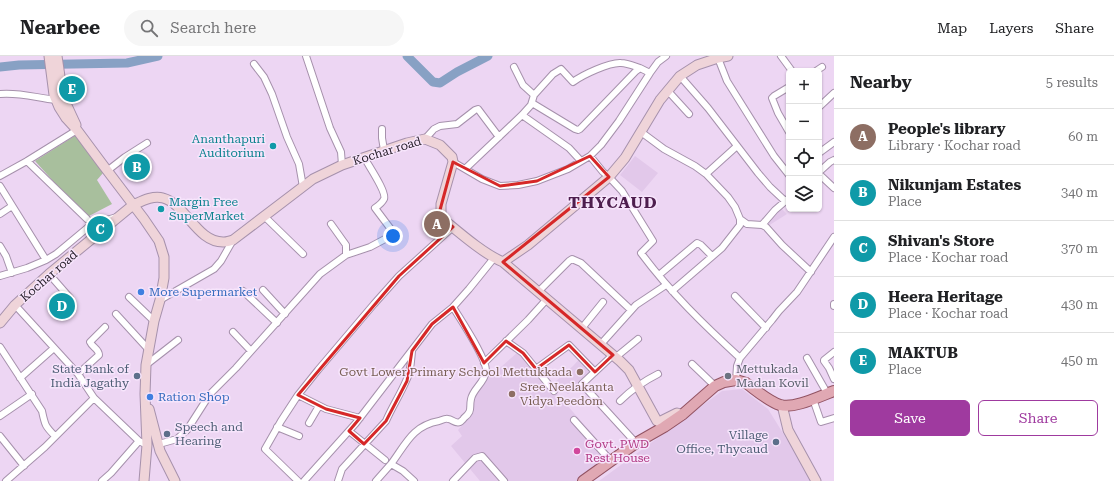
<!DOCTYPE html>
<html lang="en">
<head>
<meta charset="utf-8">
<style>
	:root { --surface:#fff; --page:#f6f6f6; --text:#202124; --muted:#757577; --line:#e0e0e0; --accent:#9f3a9f }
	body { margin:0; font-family:"Roboto Serif",serif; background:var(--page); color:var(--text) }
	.controls { position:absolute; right:12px; top:12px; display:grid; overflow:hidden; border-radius:6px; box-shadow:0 1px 3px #0004 }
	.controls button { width:36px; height:36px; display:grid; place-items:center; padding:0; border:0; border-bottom:1px solid var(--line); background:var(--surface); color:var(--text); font:20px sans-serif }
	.you { position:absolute; left:393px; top:180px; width:14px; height:14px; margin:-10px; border:3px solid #fff; border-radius:50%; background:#1a73e8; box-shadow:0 0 0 6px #1a73e833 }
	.badge { display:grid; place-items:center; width:26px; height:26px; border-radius:50%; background:var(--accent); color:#fff; font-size:13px; font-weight:700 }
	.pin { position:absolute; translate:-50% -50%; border:2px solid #fff; box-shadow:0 1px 4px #0006 }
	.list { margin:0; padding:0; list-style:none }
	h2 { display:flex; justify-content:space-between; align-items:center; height:52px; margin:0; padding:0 16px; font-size:17px }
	h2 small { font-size:13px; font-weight:400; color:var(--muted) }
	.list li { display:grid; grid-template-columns:26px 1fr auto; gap:12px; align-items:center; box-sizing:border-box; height:56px; padding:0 16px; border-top:1px solid var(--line) }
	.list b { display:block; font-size:15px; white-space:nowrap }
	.list p { margin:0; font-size:13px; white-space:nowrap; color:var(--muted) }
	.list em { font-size:13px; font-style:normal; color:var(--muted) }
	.actions { display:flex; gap:8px; padding:12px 16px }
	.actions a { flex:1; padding:9px 0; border:1px solid var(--accent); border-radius:6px; text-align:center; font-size:14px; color:var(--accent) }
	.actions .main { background:var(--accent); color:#fff }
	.icon { flex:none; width:22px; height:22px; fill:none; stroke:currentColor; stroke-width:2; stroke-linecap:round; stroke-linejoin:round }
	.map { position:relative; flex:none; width:834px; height:425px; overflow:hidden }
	header { display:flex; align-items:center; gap:24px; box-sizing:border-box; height:56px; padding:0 20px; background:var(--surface); border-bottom:1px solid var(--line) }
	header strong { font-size:19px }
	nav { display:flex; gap:22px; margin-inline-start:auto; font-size:14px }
	.search { width:280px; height:36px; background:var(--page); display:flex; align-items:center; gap:10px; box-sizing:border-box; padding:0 14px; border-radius:22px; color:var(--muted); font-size:15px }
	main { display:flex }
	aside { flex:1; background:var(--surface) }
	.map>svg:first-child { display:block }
	.built { fill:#e2c8ea }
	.green { fill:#a8bf9d }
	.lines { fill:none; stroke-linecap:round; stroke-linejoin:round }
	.river { stroke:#88a1c4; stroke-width:9 }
	.street-casing { stroke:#a691ac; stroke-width:8 }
	.secondary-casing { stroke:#a691ac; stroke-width:11 }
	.primary-casing { stroke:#925363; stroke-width:12 }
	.street { stroke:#fff; stroke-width:6 }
	.secondary { stroke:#efd4d9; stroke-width:9 }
	.primary { stroke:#e0a8b3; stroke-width:10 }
	.marked { fill:none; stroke:#d62828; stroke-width:3; stroke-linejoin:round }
	.culture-dot { fill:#0f9aa8; stroke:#f7e5fc; stroke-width:1.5 }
	.shop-dot { fill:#3f7fe0; stroke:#f7e5fc; stroke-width:1.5 }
	.education-dot { fill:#8d6e63; stroke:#f7e5fc; stroke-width:1.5 }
	.service-dot { fill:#5c6f8a; stroke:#f7e5fc; stroke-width:1.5 }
	.worship-dot { fill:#6b7280; stroke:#f7e5fc; stroke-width:1.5 }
	.hotel-dot { fill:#d1479c; stroke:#f7e5fc; stroke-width:1.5 }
	.labels { text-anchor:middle; stroke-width:3; stroke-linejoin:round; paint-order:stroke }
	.culture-label { font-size:12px; fill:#0d838f; stroke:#f7e5fc; text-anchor:end }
	.street-label { font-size:12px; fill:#29212c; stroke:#f7e5fc }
	.shop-label { font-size:12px; fill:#366cbe; stroke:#f7e5fc; text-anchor:start }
	.service-label { font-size:12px; fill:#4e5e75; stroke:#f7e5fc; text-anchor:end }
	.worship-label { font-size:12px; fill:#5b616d; stroke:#f7e5fc; text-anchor:start }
	.education-label { font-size:12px; fill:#785e54; stroke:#f7e5fc; text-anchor:end }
	.hotel-label { font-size:12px; fill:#b23c85; stroke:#f7e5fc; text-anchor:start }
	.district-label { font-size:16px; font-weight:bold; letter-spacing:1px; fill:#4e1e4e; stroke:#f7e5fc }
</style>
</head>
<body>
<header>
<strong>Nearbee</strong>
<div class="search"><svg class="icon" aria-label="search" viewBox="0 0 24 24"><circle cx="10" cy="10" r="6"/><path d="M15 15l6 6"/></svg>Search here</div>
<nav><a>Map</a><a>Layers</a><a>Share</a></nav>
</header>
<main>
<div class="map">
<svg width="834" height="425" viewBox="0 0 834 425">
	<rect width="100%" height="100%" fill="#edd6f3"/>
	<path class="built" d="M635,100L658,117L642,136L620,119Z
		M781,152L787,158L768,170L764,168Z
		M519,295L612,400L578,425H480L451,390L462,380L458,374L474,356L473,342L483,327Z
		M583,299L597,311L568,338L555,326L573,310Z
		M742,333L768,353L804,411L811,425H599L722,335Z"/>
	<path class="green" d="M76,79L92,100L103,117L97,124L112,148L89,160L65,138L35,105Z"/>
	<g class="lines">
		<path class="river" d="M407,0L433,26L440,27L457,16L488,0
			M0,11L19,9L127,7L158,0"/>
		<g class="street-casing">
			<path id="street" d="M306,0L330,72L341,96L342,109
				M781,0L792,15
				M718,2L727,25L774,100L789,119
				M254,8L264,21L272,38L287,81L299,108L303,131
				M816,15L822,11
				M680,20L708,52L758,117L770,131L785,145
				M789,31L774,40L772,42L778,57L789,76
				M668,35L689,58
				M0,38C19,36 37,42 56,44
				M534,39L553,18L561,13L573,26C582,19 610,6 621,7C627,7 634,10 640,12
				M532,47L575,73L578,74L580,73L636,15L640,12L650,17
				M819,51L834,37
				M522,59L569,92L581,105
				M382,73V82L384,94
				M641,76L664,93L695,110L706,118L728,141L735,151L740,163L747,168L762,169L766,171L782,189L811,216
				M425,83L434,73L440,70L457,68L475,54L478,53L499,81
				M819,97L834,86
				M590,100L603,116L609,121L622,135L653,185L641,197C670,236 704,269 740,302
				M27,105L87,163
				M453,106L482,123L500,130L518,129L537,125L568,113L590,100L601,89L619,65L650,17L658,6L666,0
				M465,113L522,59L531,49L534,39L523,29L514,11
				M107,115L125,101L147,87
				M819,116L830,106L834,104
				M706,118L737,90
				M819,118L834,132
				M0,120L27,105L77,74
				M0,130L46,204
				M0,158L12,150
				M264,160L303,198
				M331,168L346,189V199
				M762,169L775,154L789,142
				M0,190L6,200L12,217
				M49,218L70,242
				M659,219L697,187L701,189L712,200
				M0,220L27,212L46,204L56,198L92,168L117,161
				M263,234L285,258
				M243,235L277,267
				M672,235L722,192L740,169V163
				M538,236L569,205L572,203L581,207L631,254
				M735,240L766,272
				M129,241L154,265
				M160,244L214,213L221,205L233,184
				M834,248V250
				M15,249L78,318L94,342L139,385L147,389
				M116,258L149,294
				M582,272L603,246
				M233,276L251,295
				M506,285L523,297L554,335
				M601,288L636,249L666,229
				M0,291L42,355C45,369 45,370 55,380
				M834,296L824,304V305L829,312L834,323
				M613,299L582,328L636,387
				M616,301L638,283
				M807,302L827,337
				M484,307L528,264L547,243
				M692,308L715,330
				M146,309L178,284
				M536,313L569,289L595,316
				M78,318L99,299C99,293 92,291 90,286L105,271
				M20,322L54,292
				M736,324L737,310L740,302L772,264L779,255L797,236L834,181
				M298,339L326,353L360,362
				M813,343L821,366L834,362
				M620,345C632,333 644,325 658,318
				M0,360L32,338
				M574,364L611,405
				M309,367L319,350
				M277,371L299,380
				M349,375L385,404
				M0,380L24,410
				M159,388L177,383L187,374L210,338L236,312L320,218L346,199L370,191L385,183L392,177L390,172L375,152C378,150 382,147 384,143C387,136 368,109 364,101
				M391,408C406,388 412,370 439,365C442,364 446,362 448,363C452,363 455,368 460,366C461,365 463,364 464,362C473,355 469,352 471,343C473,333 484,327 486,316C488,304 460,263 453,251
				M6,425L45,391L94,342
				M102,425L111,417L139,385
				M298,425L265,393L281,365L298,339L318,314L374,248L399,220L453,171
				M304,425L356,367L432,268L453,251L469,233L494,202
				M338,425L342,413L386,365C392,351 400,339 406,325C411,316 411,305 412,295
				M376,425L391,408L403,415L414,425
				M453,425L475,402L482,400L504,425"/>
		</g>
		<g class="secondary-casing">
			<path id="secondary" d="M49,0L54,39L59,51L66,62L77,74L103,109L144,163L159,185L164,201V222L160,244L154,265L146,309L145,338L147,389L144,425
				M57,0L63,41L76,69
				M503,206L528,189L609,121L625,102L660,44L680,20L697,9L718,2L728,0
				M0,267L15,249L49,218L133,149C142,145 153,139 163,142C186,148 197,187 224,186C227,186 230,185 233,184L313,123L342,109L407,87L425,83L440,89L452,101L453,106L441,148V159L444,164C461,178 484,198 503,206L620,305L629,314L657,365L659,366L677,357L682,359
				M782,349L788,374L816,425
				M149,353L160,395L175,425"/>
		</g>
		<g class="primary-casing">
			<path id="primary" d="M583,425L636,387L664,371L683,358L715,330L724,326L736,324L746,327C757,335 768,345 780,349C795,353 820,340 834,335"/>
		</g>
		<use href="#street" class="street"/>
		<use href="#secondary" class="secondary"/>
		<use href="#primary" class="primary"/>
	</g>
	<path class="marked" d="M590,100L609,121L503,206L613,299L595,316L569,289L536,313L523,297L506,285L484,307L453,251L432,268L412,295L407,325L386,365L364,388L349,375L360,362L326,353L298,339L399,220L453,171L444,164L440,154L453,106L500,130L537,125Z"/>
	<g class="culture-dot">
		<circle cx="273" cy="90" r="4"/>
		<circle cx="161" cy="153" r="4"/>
	</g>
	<g class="shop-dot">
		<circle cx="141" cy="236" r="4"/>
		<circle cx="150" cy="341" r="4"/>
	</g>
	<g class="education-dot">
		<circle cx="580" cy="316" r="4"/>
		<circle cx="512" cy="338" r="4"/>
	</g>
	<g class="service-dot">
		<circle cx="137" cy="320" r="4"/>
		<circle cx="167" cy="378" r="4"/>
		<circle cx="776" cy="386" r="4"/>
	</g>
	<circle class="worship-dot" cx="728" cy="320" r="4"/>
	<circle class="hotel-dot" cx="577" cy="395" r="4"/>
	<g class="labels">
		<g class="culture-label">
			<text x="265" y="87">Ananthapuri<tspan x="265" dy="14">Auditorium</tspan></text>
			<text x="169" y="150" text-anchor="start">Margin Free<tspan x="169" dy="14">SuperMarket</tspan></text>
		</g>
		<g class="street-label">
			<text transform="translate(387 95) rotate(-17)" y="4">Kochar road</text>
			<text transform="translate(49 220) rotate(-41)" y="4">Kochar road</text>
		</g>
		<g class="shop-label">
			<text x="149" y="240">More Supermarket</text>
			<text x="158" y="345">Ration Shop</text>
		</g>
		<g class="service-label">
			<text x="129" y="317">State Bank of<tspan x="129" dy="14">India Jagathy</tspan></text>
			<text x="175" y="375" text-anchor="start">Speech and<tspan x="175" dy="14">Hearing</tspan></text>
			<text x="768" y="383">Village<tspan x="768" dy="14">Office, Thycaud</tspan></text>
		</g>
		<g class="worship-label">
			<text x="736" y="317">Mettukada<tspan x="736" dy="14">Madan Kovil</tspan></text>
		</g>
		<g class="education-label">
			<text x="572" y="320">Govt Lower Primary School Mettukkada</text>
			<text x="520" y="335" text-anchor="start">Sree Neelakanta<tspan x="520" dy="14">Vidya Peedom</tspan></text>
		</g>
		<g class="hotel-label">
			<text x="585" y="392">Govt. PWD<tspan x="585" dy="14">Rest House</tspan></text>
		</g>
		<g class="district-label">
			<text x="613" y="152">THYCAUD</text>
		</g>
	</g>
</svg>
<div class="controls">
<button>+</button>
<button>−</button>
<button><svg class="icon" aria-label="locate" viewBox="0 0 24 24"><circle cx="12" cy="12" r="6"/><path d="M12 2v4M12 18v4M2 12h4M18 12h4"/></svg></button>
<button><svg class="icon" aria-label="layers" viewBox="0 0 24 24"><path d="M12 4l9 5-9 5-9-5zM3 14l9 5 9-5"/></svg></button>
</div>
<div class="you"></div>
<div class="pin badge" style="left:437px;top:168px;background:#8d6e63">A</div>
<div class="pin badge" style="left:137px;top:111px;background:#0f9aa8">B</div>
<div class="pin badge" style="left:100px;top:173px;background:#0f9aa8">C</div>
<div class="pin badge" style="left:62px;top:250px;background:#0f9aa8">D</div>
<div class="pin badge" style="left:72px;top:33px;background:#0f9aa8">E</div>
</div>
<aside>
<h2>Nearby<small>5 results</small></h2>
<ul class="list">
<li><span class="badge" style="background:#8d6e63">A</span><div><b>People's library</b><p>Library · Kochar road</p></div><em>60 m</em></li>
<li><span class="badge" style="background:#0f9aa8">B</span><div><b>Nikunjam Estates</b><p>Place</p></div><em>340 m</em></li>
<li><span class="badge" style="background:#0f9aa8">C</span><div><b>Shivan's Store</b><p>Place · Kochar road</p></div><em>370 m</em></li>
<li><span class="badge" style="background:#0f9aa8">D</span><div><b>Heera Heritage</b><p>Place · Kochar road</p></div><em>430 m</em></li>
<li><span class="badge" style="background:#0f9aa8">E</span><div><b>MAKTUB</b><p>Place</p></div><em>450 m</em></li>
</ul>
<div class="actions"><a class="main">Save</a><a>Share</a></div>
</aside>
</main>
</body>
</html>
